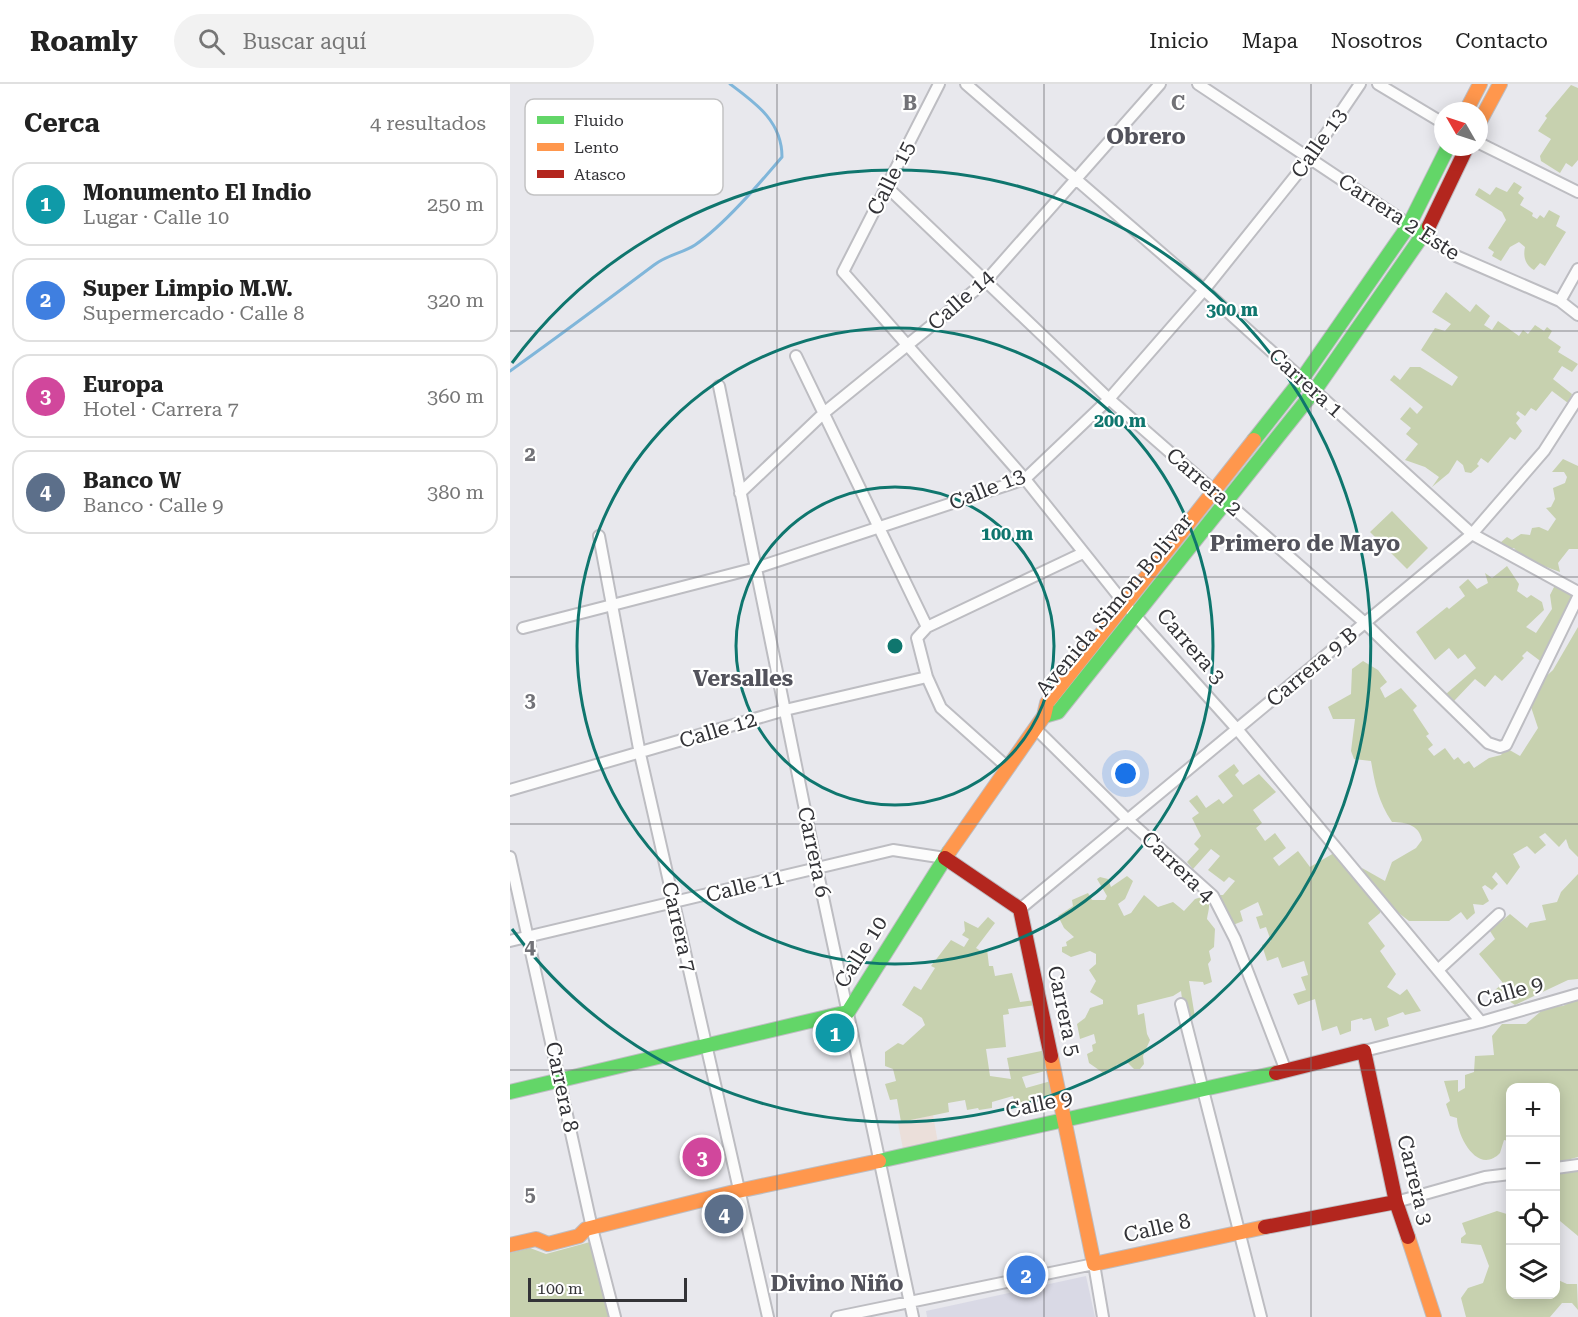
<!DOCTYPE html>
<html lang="es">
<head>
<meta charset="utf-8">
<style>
	:root { --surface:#fff; --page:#f2f2f2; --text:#222; --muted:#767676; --line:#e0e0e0; --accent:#0f766e }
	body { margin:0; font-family:"Roboto Serif",serif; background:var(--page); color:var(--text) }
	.controls { position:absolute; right:18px; bottom:18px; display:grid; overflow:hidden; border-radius:12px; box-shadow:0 3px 15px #0003 }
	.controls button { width:54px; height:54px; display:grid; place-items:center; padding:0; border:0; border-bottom:2px solid var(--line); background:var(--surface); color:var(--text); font:30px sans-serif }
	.compass { position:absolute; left:924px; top:18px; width:54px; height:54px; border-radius:50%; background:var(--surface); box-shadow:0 3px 15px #0003; rotate:309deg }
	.scale { position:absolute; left:18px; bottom:15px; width:159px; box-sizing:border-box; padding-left:6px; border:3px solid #333337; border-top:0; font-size:16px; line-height:21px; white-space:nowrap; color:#333337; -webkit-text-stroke:4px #fff; paint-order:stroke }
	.you { position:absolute; left:616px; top:690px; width:21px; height:21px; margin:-15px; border:4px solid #fff; border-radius:50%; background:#1a73e8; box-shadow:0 0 0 9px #1a73e833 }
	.badge { display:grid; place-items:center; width:39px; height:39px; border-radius:50%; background:var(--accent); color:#fff; font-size:20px; font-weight:700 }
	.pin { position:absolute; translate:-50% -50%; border:3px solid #fff; box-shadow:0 2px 6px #0006 }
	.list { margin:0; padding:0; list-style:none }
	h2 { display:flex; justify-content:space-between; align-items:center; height:78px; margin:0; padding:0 24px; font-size:26px }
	h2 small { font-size:20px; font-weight:400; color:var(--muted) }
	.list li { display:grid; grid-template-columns:39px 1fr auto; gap:18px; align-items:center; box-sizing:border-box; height:84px; margin:0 12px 12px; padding:0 12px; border:2px solid var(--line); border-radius:18px }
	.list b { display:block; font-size:22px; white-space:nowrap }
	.list p { margin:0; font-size:20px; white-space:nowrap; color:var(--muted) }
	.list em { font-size:20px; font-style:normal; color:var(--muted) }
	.icon { flex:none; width:33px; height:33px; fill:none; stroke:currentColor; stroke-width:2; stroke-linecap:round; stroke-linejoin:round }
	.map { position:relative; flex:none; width:1068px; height:1233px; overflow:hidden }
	header { display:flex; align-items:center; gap:36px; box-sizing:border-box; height:84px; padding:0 30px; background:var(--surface); border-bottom:2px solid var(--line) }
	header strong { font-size:28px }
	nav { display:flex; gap:33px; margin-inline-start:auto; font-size:21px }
	.search { width:420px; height:54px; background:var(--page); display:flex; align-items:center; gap:15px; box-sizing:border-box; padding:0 21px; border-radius:33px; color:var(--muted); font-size:22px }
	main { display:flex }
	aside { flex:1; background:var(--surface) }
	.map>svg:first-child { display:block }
	.built { fill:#d9d9e5 }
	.education { fill:#ebdfda }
	.green { fill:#c7d1af }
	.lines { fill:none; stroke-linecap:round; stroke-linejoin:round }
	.stream { stroke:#80b6da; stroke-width:3 }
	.street-casing { stroke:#bdbdc2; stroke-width:14 }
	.fast-casing { stroke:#bdbdc2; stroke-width:16 }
	.slow-casing { stroke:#bdbdc2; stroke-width:16 }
	.jam-casing { stroke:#bdbdc2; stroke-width:16 }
	.street { stroke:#fcfcfc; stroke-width:10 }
	.fast { stroke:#63d668; stroke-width:14 }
	.slow { stroke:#ff974d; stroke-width:14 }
	.jam { stroke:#b3261e; stroke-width:14 }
	.grid { fill:none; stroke:#727277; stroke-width:1.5; stroke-opacity:0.55 }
	.ring { fill:none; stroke:#0f766e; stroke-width:3 }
	.labels { text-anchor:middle; stroke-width:4.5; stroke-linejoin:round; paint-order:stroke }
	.street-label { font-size:21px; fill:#333337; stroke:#fff }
	.neighbourhood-label { font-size:22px; font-weight:bold; fill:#53535c; stroke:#fff }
	.key { fill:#fff; stroke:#c2c2c3; stroke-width:1.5 }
	.key-label { font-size:16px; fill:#333337 }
	.grid-label { font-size:20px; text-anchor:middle; font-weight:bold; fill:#727277; stroke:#fff; stroke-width:4.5; stroke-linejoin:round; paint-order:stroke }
	.centre { fill:#0f766e; stroke:#fff; stroke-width:3 }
	.ring-label { font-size:18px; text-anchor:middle; font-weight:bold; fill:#0f766e; stroke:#fff; stroke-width:4.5; stroke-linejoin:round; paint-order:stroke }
</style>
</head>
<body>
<header>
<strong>Roamly</strong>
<div class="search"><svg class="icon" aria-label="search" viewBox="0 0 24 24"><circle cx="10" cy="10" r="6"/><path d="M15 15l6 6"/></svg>Buscar aquí</div>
<nav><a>Inicio</a><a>Mapa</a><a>Nosotros</a><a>Contacto</a></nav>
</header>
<main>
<aside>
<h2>Cerca<small>4 resultados</small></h2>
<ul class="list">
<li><span class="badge" style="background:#0f9aa8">1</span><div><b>Monumento El Indio</b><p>Lugar · Calle 10</p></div><em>250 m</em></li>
<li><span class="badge" style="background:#3f7fe0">2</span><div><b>Super Limpio M.W.</b><p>Supermercado · Calle 8</p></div><em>320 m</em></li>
<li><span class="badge" style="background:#d1479c">3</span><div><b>Europa</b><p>Hotel · Carrera 7</p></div><em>360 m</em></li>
<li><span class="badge" style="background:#5c6f8a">4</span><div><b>Banco W</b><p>Banco · Calle 9</p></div><em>380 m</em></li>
</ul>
</aside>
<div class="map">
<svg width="1068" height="1233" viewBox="0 0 1068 1233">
	<rect width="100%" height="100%" fill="#e8e8ed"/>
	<path class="built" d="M576,1192L585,1233H417L416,1227Z"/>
	<path class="education" d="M423,1031L428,1059L393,1065L388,1039Z"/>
	<path class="green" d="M1061,1L1068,4V76L1062,83L1056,79L1050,89L1031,77L1030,72L1041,55L1028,47L1037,34L1035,32Z
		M1004,98L1012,103L1008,109L1014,114L1010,121L1023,129L1022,132L1027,135L1030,131L1034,134L1039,126L1050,132L1046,142L1056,148L1035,182L1030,179L1024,186C1015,181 1013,172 1015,163L1009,158L1000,163L991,177L982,172L984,168L978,164L996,136L992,128L965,111L969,104L980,111L986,103L997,108Z
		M936,208L960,228L966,220L980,232L974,241L982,246L988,237L1009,252L1013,246L1018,250L1025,241L1034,247L1037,243L1042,247L1038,254L1051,263L1048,268L1068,280L1062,288L1052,282L1043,295L1062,310L1058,319L1042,307L1026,327L1021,324L1015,332L1008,327L1006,330L1010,334L1006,339L1012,347L1005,356L1000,353L978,379L971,374L967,380L969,382L961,389L955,388L953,381L947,376L939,389L922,403L929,393L915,383L895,376L908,360L896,350L901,344L890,335L900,323L907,330L913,323L880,296L884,291L890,296L900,283H910L942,302L948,293L911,266L925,244L935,247L941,240L922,228Z
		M1053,375L1068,382V465H1059L1048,479L1050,488L1012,474L1004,464H996L990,459L997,453L1002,456L1011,450L1020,451L1022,444L1029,443L1038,447L1046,435L1036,424L1041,423L1045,415L1043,404L1055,399L1057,393L1054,388H1042Z
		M882,427L918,464L897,485L860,448Z
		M997,482L1009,500L1007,507L1017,514L1021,511L1032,518L1034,526L1016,543L1026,549L1042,525L1040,511L1045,501L1064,510L1033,579L1017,567L1012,572L1014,574L992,597L985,591L975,603L965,595L944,617L936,610L966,584L955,570L948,575L939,564L925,576L906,548L937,523L939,525L955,512L949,503L958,495L967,505L978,499L975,489L982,494Z
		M1068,543V773L1059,764L1056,755L1049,763L1035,749L1029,753L1036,761L1025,770L1017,762L1003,770L1010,783L997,801L986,788L982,793L988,800L982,806L975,801L972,803L979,817L973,821L963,820L965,829L957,836L951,828L939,837H899L877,820L857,797L852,784L875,797L882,778L906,764L912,756C909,741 896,738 882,738C868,717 865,700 861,677L844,675L841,667L845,635H823L818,623L841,610L842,585L853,577L868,586L877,598L870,604L875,614L891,604L907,622L903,626L919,650L916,652L923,661L918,665L924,672L935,664L944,676L948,673L954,680L959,677L964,684L979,674L991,671L996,664L1010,672L1028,644L1020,620L1030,598L1043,586Z
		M724,680L729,687L725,691L733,701L749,690L766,708L743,726L752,739L746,744L755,757L765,749L776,764L763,774L769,782L788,767L800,783L824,769L871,824L870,829L858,839L875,862L870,867L886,890L877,903L890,911L897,905L911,927L895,931L893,928L877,934L879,942L865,947L861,934L853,936L852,934L841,937V947L830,951L827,942L812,947L805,915L788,921L783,910L796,906L791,893L798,891L794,877L772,884L768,873L757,877L752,861L761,857L756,843L750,845L746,833L753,831L748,818L730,827L733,837L723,841L708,811H713L725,797L719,793L714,798L698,786L710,772L701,765L683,785L677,778L689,765L684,760L691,752L682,734L689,729L679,717L687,711L696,724L709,715L713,720L723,712L708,692Z
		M1068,790V895L1058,896L1005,921L984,907L993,899L969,870L985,855L980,847L1000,830L1017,844L1020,839L1036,836L1032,821L1047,818L1051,808Z
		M617,792L623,797L615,815L608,820L614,832L621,829L634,811L648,823L663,818L674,827L685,815L695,812C702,820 698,826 697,835L705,845L704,863L699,867L701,876L698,880L702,898L694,901L693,898L679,897L685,933L675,937L671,907L663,912L627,921L628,931L634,929L637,950L640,956L633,972L634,980L630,985H624L618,979L606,981V985L596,988V991L579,979L577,970L583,967L582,961L586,959L584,950L570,955L567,940L575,934L580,924L593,920V916L580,908L586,897L579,886L586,880V870L580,867L561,873L552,868V863L557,862L556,858L564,853L554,844L548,832L563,822L562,816L578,809L582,816H595L597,812L587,795L590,793L598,795L601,803Z
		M478,833L485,839L466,864L474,869L477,865L479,882H483L485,892L502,889L510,918L525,916L526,921L498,925L499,930L493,931L496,963L476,965L480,992L501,995L497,974L536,966L539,986L512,993L516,1004L541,997L543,1013L505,1020L503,1012L482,1018V1024L469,1026L468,1024L457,1026L455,1016L438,1019L439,1028L391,1038L387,1015L380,1016L375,1000L386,997L383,985L375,982V968L388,959L393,961L415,941L412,934L392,921L404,902L411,906L425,884L421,882L441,856L454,863L459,855L452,851L455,847L454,837L468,844Z
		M1068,914V1073L1046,1079V1004H1000V1062L998,1057L994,1056L990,1069C968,1092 947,1052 947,1034L940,1032L936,1020L940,1017L934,997L948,996V1008L955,1004V991L964,988L965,972L984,971L982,952L992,940H1016L1036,923L1053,922Z
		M1067,1086L1068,1087V1152L1050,1137L1046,1141V1091Z
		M987,1127L1000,1131V1210H1046V1195L1057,1200H1067L1068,1226L1062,1219H1052L1040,1233H956L951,1214L958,1204L973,1199L979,1182L971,1161L951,1159V1154L956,1150L952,1139Z
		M80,1158L99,1233H0V1169L20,1164L36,1170Z"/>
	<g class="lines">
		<path class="stream" d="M0,287C49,252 96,217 144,181C157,171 173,169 185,161C214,141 249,100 272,73C272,38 247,20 220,0"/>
		<g class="street-casing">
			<path id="street" d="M429,0L333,188L515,395L614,519L727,645L971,938
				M456,0L694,206L962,450L1068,508
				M688,0L946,172L1050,217L1068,231
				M868,0L933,39
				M969,59L1068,108
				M376,102L599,315L855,539L978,659L990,663L996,661L1068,513
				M1050,217L1068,185
				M286,272L417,543
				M209,302L307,785L403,1233
				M230,409L315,328L475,198L650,0
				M89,452L130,670L258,1233
				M13,544L246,484L515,395L599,315L694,206L799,75L850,0
				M525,644L618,736L703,812L725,855L776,987
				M496,682L431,624L417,593L407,554L417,543L573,469
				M0,706L275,626L417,593
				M0,773L82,1144L105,1233
				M510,825L962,450L1034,367L1068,314
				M0,857L383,766L435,774
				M928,886L989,830
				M671,920L751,1233
				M854,967L971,938L1068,910
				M1046,1084L1068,1081
				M886,1118L975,1093L1000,1090
				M327,1233L584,1180L593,1233"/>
		</g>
		<g class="fast-casing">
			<path id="fast" d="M744,356L792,295L899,141L938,63
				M534,632L548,628L805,306L919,142
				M0,1008L338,928L439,768
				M369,1077L766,989"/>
		</g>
		<g class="slow-casing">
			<path id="slow" d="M956,27L970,0
				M969,39L990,0
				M439,768L534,632L537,619L744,356
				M541,972L584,1180L755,1143
				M898,1153L924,1233
				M0,1161L26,1155L38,1160L69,1152L76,1145L228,1107L369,1077"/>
		</g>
		<g class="jam-casing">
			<path id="jam" d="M919,142L957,63
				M435,774L510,825L541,972
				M766,989L854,967L886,1118L898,1153
				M755,1143L886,1118"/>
		</g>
		<use href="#street" class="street"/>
		<use href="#fast" class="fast"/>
		<use href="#slow" class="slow"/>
		<use href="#jam" class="jam"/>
	</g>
	<path class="grid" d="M267,0V1233M534,0V1233M801,0V1233M0,247H1068M0,493H1068M0,740H1068M0,986H1068"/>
	<g class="ring">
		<circle cx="385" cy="562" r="159"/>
		<circle cx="385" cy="562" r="318"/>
		<path d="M2 279A476 476 0 1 1 2 845"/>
	</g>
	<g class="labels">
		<g class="street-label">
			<text transform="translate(809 59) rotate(-55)" y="7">Calle 13</text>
			<text transform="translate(381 94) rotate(-63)" y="7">Calle 15</text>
			<text transform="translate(889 133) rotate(33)" y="7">Carrera 2 Este</text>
			<text transform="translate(451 216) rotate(-41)" y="7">Calle 14</text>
			<text transform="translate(796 299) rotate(42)" y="7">Carrera 1</text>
			<text transform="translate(694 398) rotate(41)" y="7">Carrera 2</text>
			<text transform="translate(477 405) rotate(-22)" y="7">Calle 13</text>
			<text transform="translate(604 521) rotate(-50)" y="7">Avenida Simon Bolivar</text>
			<text transform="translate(681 562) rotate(49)" y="7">Carrera 3</text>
			<text transform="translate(802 583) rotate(-40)" y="7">Carrera 9 B</text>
			<text transform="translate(208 646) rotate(-17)" y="7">Calle 12</text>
			<text transform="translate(304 768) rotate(78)" y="7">Carrera 6</text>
			<text transform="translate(668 783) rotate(44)" y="7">Carrera 4</text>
			<text transform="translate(235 802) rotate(-14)" y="7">Calle 11</text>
			<text transform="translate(169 843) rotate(77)" y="7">Carrera 7</text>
			<text transform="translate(351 868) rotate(-58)" y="7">Calle 10</text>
			<text transform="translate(1000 908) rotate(-16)" y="7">Calle 9</text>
			<text transform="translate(554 927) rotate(78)" y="7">Carrera 5</text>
			<text transform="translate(52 1003) rotate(78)" y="7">Carrera 8</text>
			<text transform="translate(529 1020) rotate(-12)" y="7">Calle 9</text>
			<text transform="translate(905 1096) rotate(76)" y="7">Carrera 3</text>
			<text transform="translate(647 1144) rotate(-13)" y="7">Calle 8</text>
		</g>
		<g class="neighbourhood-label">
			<text x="636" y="60">Obrero</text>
			<text x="795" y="467">Primero de Mayo</text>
			<text x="233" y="602">Versalles</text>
			<text x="327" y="1207">Divino Niño</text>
		</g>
	</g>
	<rect x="15" y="15" width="198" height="96" rx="9" class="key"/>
	<rect x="27" y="32" width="27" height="8" fill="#63d668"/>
	<rect x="27" y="59" width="27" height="8" fill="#ff974d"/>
	<rect x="27" y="86" width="27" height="8" fill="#b3261e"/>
	<g class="key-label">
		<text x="64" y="42">Fluido</text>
		<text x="64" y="69">Lento</text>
		<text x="64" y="96">Atasco</text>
	</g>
	<g class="grid-label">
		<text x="400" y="26">B</text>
		<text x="668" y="26">C</text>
		<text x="20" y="377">2</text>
		<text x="20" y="623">3</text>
		<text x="20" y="870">4</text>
		<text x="20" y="1117">5</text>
	</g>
	<circle cx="385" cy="562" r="9" class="centre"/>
	<g class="ring-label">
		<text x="722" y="232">300 m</text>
		<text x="610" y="343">200 m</text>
		<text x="497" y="456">100 m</text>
	</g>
</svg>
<div class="controls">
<button>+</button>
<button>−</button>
<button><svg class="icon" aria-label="locate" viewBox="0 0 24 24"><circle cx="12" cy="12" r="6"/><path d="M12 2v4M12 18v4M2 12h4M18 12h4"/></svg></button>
<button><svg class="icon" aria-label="layers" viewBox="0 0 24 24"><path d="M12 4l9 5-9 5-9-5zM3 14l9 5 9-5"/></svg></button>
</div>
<svg class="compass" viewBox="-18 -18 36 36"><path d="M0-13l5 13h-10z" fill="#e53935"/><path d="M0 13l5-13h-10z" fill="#767676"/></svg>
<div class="scale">100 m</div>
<div class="you"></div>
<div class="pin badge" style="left:325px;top:949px;background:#0f9aa8">1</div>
<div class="pin badge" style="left:516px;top:1191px;background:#3f7fe0">2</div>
<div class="pin badge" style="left:192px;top:1073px;background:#d1479c">3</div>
<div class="pin badge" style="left:214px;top:1130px;background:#5c6f8a">4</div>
</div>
</main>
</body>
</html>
